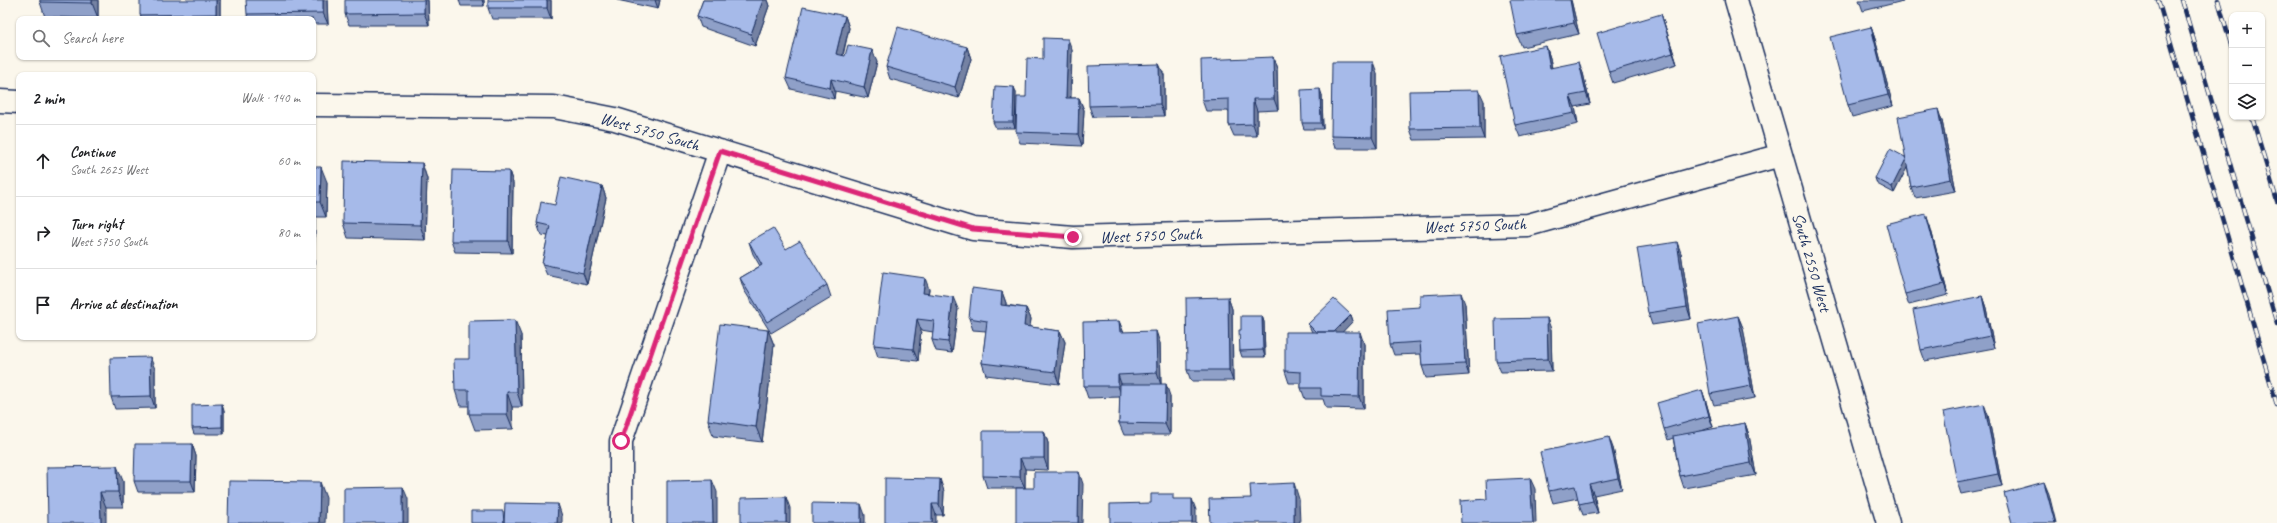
<!DOCTYPE html>
<html lang="en">
<head>
<meta charset="utf-8">
<style>
	:root { --surface:#fff; --page:#f2f2f2; --text:#202124; --muted:#757577; --line:#e0e0e0 }
	body { margin:0; font-family:Caveat,sans-serif; background:var(--page); color:var(--text) }
	.controls { position:absolute; right:12px; top:12px; display:grid; overflow:hidden; border-radius:8px; box-shadow:0 1px 3px #0004 }
	.controls button { width:36px; height:36px; display:grid; place-items:center; padding:0; border:0; border-bottom:1px solid var(--line); background:var(--surface); color:var(--text); font:20px sans-serif }
	.stop { position:absolute; width:12px; height:12px; margin:-9px; border:3px solid #db2777; border-radius:50%; background:#fff }
	.stop.end { background:#db2777; border-color:#fff; box-shadow:0 1px 4px #0008 }
	.list { margin:0; padding:0; list-style:none }
	h2 { display:flex; justify-content:space-between; align-items:center; height:52px; margin:0; padding:0 16px; font-size:17px }
	h2 small { font-size:13px; font-weight:400; color:var(--muted) }
	.list li { display:grid; grid-template-columns:26px 1fr auto; gap:12px; align-items:center; box-sizing:border-box; height:72px; padding:0 16px; border-top:1px solid var(--line) }
	.list b { display:block; font-size:15px; white-space:nowrap }
	.list p { margin:0; font-size:13px; white-space:nowrap; color:var(--muted) }
	.list em { font-size:13px; font-style:normal; color:var(--muted) }
	.icon { flex:none; width:22px; height:22px; fill:none; stroke:currentColor; stroke-width:2; stroke-linecap:round; stroke-linejoin:round }
	.map { position:relative; flex:none; width:2277px; height:523px; overflow:hidden }
	.search { position:absolute; background:var(--surface); box-shadow:0 1px 3px #0004; left:16px; top:16px; width:300px; height:44px; display:flex; align-items:center; gap:10px; box-sizing:border-box; padding:0 14px; border-radius:8px; color:var(--muted); font-size:15px }
	.panel { position:absolute; background:var(--surface); box-shadow:0 1px 3px #0004; left:16px; top:72px; width:300px; height:268px; border-radius:8px }
	.map>svg:first-child { display:block }
	.lines { fill:none; stroke-linecap:round; stroke-linejoin:round }
	.street-casing { stroke:#1b2f5e; stroke-width:25 }
	.street { stroke:#fbf7ec; stroke-width:22 }
	.rail-casing { stroke:#1b2f5e; stroke-width:4.5 }
	.rail { stroke:#fbf7ec; stroke-width:3; stroke-dasharray:9; stroke-linecap:butt }
	.wall { fill:#8fa0c8; stroke:#1b2f5e }
	.shaded-wall { fill:#7482a3; stroke:#1b2f5e }
	.building { fill:#a6bae9; stroke:#1b2f5e }
	.route { stroke:#db2777; stroke-width:5 }
	.labels { text-anchor:middle; stroke-width:3; stroke-linejoin:round; paint-order:stroke }
	.street-label { font-size:17px; fill:#1b2f5e; stroke:#fbf7ec }
</style>
</head>
<body>
<div class="map">
<svg width="2277" height="523" viewBox="0 0 2277 523">
	<rect width="100%" height="100%" fill="#fbf7ec"/>
	<filter id="ink" filterUnits="userSpaceOnUse"><feTurbulence type="fractalNoise" baseFrequency=".025" numOctaves="2"/><feDisplacementMap in="SourceGraphic" scale="8" xChannelSelector="R" yChannelSelector="G"/><feConvolveMatrix kernelMatrix="1 2 1 2 8 2 1 2 1" color-interpolation-filters="sRGB"/></filter>
	<g filter="url(#ink)">
		<g class="lines">
			<g class="street-casing">
				<path id="street" d="M1736,0L1888,523
					M0,101L19,102
					M313,105L554,107L615,119L973,229L1073,237L1528,225L1781,155
					M621,523V441L720,151"/>
			</g>
			<use href="#street" class="street"/>
			<g class="rail-casing">
				<path id="rail" d="M2158,0L2277,405
					M2182,0L2277,324
					M2218,0L2232,48
					M2252,117L2277,201"/>
			</g>
			<use href="#rail" class="rail"/>
		</g>
		<path class="wall" d="M40,0H98V18L45,17L40,2Z
			M220,0V19H142L140,15Z
			M327,0L328,24H313V19H248L247,14Z
			M428,0L429,25H349L345,14Z
			M459,0H484V6H461Z
			M551,0V19H492L488,8Z
			M617,0H660L658,9Z
			M703,0H767L769,6L755,46L701,27L697,16Z
			M1571,0L1579,34L1522,47L1517,35Z
			M1859,0H1903V1L1863,11Z
			M1661,14L1665,26L1677,64L1613,83L1609,72Z
			M845,16L849,28L843,56L877,62L868,98L835,91L834,99L791,89L786,78Z
			M1871,27L1875,39L1893,106L1852,117L1848,105Z
			M1546,46L1550,58L1552,68L1583,73L1590,104L1575,107L1578,124L1520,137L1515,125Z
			M967,47L971,59L959,98L890,79L886,67Z
			M1072,50L1071,98H1079L1084,110L1082,146L1020,143L1016,132L1026,97L1043,59Z
			M1273,57L1277,69L1278,110L1257,111V136H1234L1229,125V111H1206L1202,100Z
			M1159,64L1164,75V116L1093,117L1089,106Z
			M1377,73V148H1335L1331,136Z
			M1014,87L1016,93L1015,128H996L993,122Z
			M1322,95L1323,129H1304L1302,123Z
			M1484,101V139L1414,140L1410,129Z
			M1942,121L1956,191L1915,198L1911,187L1907,167L1894,193L1877,184L1875,178L1905,157Z
			M422,163L427,179L425,240L348,238L343,223Z
			M313,167L327,182L326,217H315L314,277H313Z
			M509,171L513,183L512,253L455,252L451,241Z
			M602,186L606,198L587,284L547,275L542,264L548,236L541,235L537,223L555,205Z
			M1930,226L1948,295L1909,305L1905,294Z
			M749,242L786,249L827,285L831,297L771,333L744,290L740,278L760,266L753,254Z
			M1681,253L1691,319L1652,325L1648,313Z
			M929,289L928,294L958,309L952,353L936,351L932,340L933,332L921,330L918,361L878,357L874,345Z
			M1002,292L1006,303V305L1026,308L1031,319L1030,327L1060,331L1065,342L1059,384L986,375L982,363L986,331L973,330L969,318Z
			M1982,296L1986,308L1994,348L1925,361L1921,350Z
			M1228,297L1232,309L1233,381H1191L1187,370Z
			M1465,304L1469,375L1426,378L1422,366L1421,354L1394,355L1390,344Z
			M1351,315L1353,321L1342,332L1364,344V409L1326,408L1323,399H1305L1301,388V383H1289L1285,371L1312,332L1308,324Z
			M1262,316L1264,322L1265,357H1242L1240,351L1241,330Z
			M1738,316L1743,328L1755,398L1714,405L1710,394Z
			M1119,321L1123,332L1160,343L1161,384L1170,396V435H1124L1119,423L1120,397L1088,398L1084,386Z
			M1551,329L1552,371L1501,372L1496,361Z
			M768,330L774,345L762,442L713,436L708,420Z
			M521,335L522,407H512L513,429L475,430L469,414V406H460L455,390L469,359Z
			M155,369V408L115,409L111,397Z
			M1702,390L1706,402L1713,427L1698,432L1745,423L1749,435L1756,475L1684,488L1680,476L1673,438L1668,440L1664,429Z
			M224,411V434H194L192,428Z
			M1988,415L2002,486L1961,494L1957,482Z
			M1044,431L1048,443V470L1025,469V488H987L983,476Z
			M192,444L196,456L195,492H138L134,481Z
			M1613,448L1622,489L1594,495L1598,513L1583,515L1579,504L1578,498L1553,503L1549,491Z
			M47,467L123,481V507H106Z
			M944,491L943,515H936L885,523Z"/>
		<path class="shaded-wall" d="M92,0H98V18L92,3Z
			M216,0H220V19H218L216,14Z
			M323,0H327L328,24L323,13Z
			M424,0H428L429,25L424,13Z
			M482,0H484V6Z
			M547,0H551V19L547,8Z
			M655,0H660L658,9Z
			M763,0H767L769,6L755,46L751,34Z
			M1570,0H1571L1579,34L1574,23Z
			M1661,14L1665,26L1677,64L1673,53Z
			M845,16L849,28L840,66L836,54Z
			M1871,27L1875,39L1893,106L1888,95Z
			M1068,39L1072,50L1070,109L1066,98Z
			M1546,46L1550,58L1554,80L1550,68Z
			M967,47L971,59L959,98L955,87Z
			M872,50L877,62L868,98L864,87Z
			M1273,57L1277,69L1278,110L1274,99Z
			M1373,62L1377,73V148L1372,137Z
			M1579,62L1583,73L1590,104L1586,93Z
			M1159,64L1164,75V116L1160,104Z
			M831,79L835,91L834,99L830,88Z
			M1014,87L1016,93L1015,128L1013,122Z
			M1320,89L1322,95L1323,129L1321,123Z
			M1479,90L1484,101V139L1480,128Z
			M1570,96L1575,107L1578,124L1574,113Z
			M1079,98L1084,110L1082,146L1078,134Z
			M1253,99L1257,111V136L1253,124Z
			M1938,109L1942,121L1956,191L1951,179Z
			M1906,158L1909,164L1894,193L1892,187Z
			M422,163L427,179L425,240L420,225Z
			M321,167L327,182L326,217L320,202Z
			M509,171L513,183L512,253L508,241Z
			M602,186L606,198L587,284L583,273Z
			M313,212L315,217L314,277L313,274Z
			M1926,214L1930,226L1948,295L1944,284Z
			M1677,242L1681,253L1691,319L1687,307Z
			M925,278L929,289L927,305L923,293Z
			M1002,292L1006,303L1005,316L1001,305Z
			M1461,293L1465,304L1469,375L1465,364Z
			M1982,296L1986,308L1994,348L1990,336Z
			M953,297L958,309L952,353L948,342Z
			M1228,297L1232,309L1233,381L1229,370Z
			M1026,308L1031,319L1028,338L1024,326Z
			M1351,315L1353,321L1333,342L1331,335Z
			M1262,316L1264,322L1265,357L1263,350Z
			M1738,316L1743,328L1755,398L1751,386Z
			M1547,318L1551,329L1552,371L1548,359Z
			M917,319L921,330L918,361L913,349Z
			M515,320L521,335L522,407L517,392Z
			M1119,321L1124,333L1120,332Z
			M768,330L774,345L762,442L756,427Z
			M1060,331L1065,342L1059,384L1055,372Z
			M1156,331L1160,343L1161,385L1157,373Z
			M1360,332L1364,344V409L1359,397Z
			M150,357L155,369V408L151,396Z
			M1118,375L1122,386V397L1118,386Z
			M1166,384L1170,396V435L1165,424Z
			M1702,390L1706,402L1713,427L1709,416Z
			M507,392L512,407L513,429L507,414Z
			M222,404L224,411V434L222,427Z
			M1984,404L1988,415L2002,486L1998,474Z
			M1745,423L1749,435L1756,475L1751,463Z
			M1044,431L1048,443V470L1044,458Z
			M1609,437L1613,448L1622,489L1618,478Z
			M192,444L196,456L195,492L191,481Z
			M1020,458L1025,469V488L1020,477Z
			M117,466L123,481V507L118,492Z
			M1079,472L1083,484L1082,523H1078Z
			M1530,478L1535,489L1536,523H1533Z
			M940,479L944,491L943,515L939,504Z
			M712,480L717,492V523H713Z
			M320,482L326,498L325,523H319Z
			M2044,482L2049,494L2056,523H2055Z
			M1294,483L1299,499L1300,523H1294Z
			M1589,484L1594,495L1598,513L1593,501Z
			M403,487L408,499V523H403Z
			M100,492L106,507V523H101Z
			M786,497L790,508V523H786Z
			M1192,499L1196,510V523H1192Z
			M558,504L562,516V523H557Z
			M861,504L865,515V523H861Z
			M932,504L936,515V523H932Z"/>
		<path class="building" d="M40,0H92V3L40,2Z
			M140,0H216V14L140,15Z
			M246,0H323V13L247,14Z
			M345,0H424V13L345,14Z
			M488,0H547V8H488Z
			M703,0H763L751,34L697,16Z
			M1510,0H1570L1574,23L1517,35Z
			M803,7L845,16L836,54L845,56L848,45L872,50L864,87L831,79L830,88L786,78Z
			M1661,14L1673,53L1609,72L1597,33Z
			M898,27L967,47L955,87L886,67Z
			M1871,27L1888,95L1848,105L1830,37Z
			M1043,38L1068,39L1066,98H1079L1078,134L1016,132L1017,97H1026L1027,58L1043,59Z
			M1546,46L1550,68L1579,62L1586,93L1570,96L1574,113L1515,125L1500,56Z
			M1273,57L1274,99H1253V124L1229,125V99L1202,100L1201,60Z
			M1332,62H1373L1372,137L1331,136Z
			M1159,64L1160,104L1089,106L1088,66Z
			M995,86L1014,87L1013,122H993Z
			M1320,89L1321,123H1302L1301,90Z
			M1479,90L1480,128L1410,129L1409,91Z
			M1938,109L1951,179L1911,187L1898,117Z
			M1890,149L1905,157L1906,159L1892,187L1875,178Z
			M344,161L422,163L420,225L343,223Z
			M313,167H321L320,202H313Z
			M453,170L509,171L508,241H451Z
			M561,177L602,186L583,273L542,264L550,226L537,223L541,202L555,205Z
			M1926,214L1944,284L1905,294L1886,224Z
			M773,228L786,249L800,241L827,285L767,322L740,278L762,265L749,242Z
			M1677,242L1687,307L1648,313L1637,248Z
			M883,272L925,278L923,293L953,297L948,342L932,340L934,321L917,319L913,349L874,345Z
			M972,288L1002,292L1001,305L1026,308L1024,326L1060,331L1055,372L982,363L987,321L969,318Z
			M1461,293L1465,364L1422,366L1420,342L1390,344L1388,309L1420,307V295Z
			M1982,296L1990,336L1921,350L1913,310Z
			M1228,297L1229,370H1187L1186,298Z
			M1334,299L1351,315L1334,332H1316L1308,324Z
			M1241,316H1262L1263,350L1240,351L1239,330H1241Z
			M1738,316L1751,386L1710,394L1698,324Z
			M1547,318L1548,359L1496,361L1495,319Z
			M515,320L517,392H507V414H469V390H455L454,359H469V321Z
			M1119,321L1120,332L1156,331L1157,373L1118,375V386H1084L1083,322Z
			M720,324L768,330L756,427L708,420Z
			M1285,332H1360L1359,397L1321,396V388H1301V372L1285,371Z
			M150,357L151,396L111,397L110,358Z
			M1120,384H1166L1165,424L1119,423Z
			M1702,390L1709,416L1664,429L1657,403Z
			M222,404V427L192,428V405Z
			M1984,404L1998,474L1957,482L1943,412Z
			M1745,423L1751,463L1680,476L1673,436Z
			M983,431H1044V458H1020V477L983,476Z
			M1609,437L1618,478L1589,484L1593,501L1579,504L1575,486L1549,491L1540,452Z
			M135,444H192L191,481H134Z
			M117,466L118,492H100L101,523H48L47,467Z
			M1034,472H1079L1078,523H1016V488H1034Z
			M885,478L940,479L939,504H932V523H885Z
			M1530,478L1533,523H1461L1460,501L1487,499L1486,480Z
			M712,480L713,523H667V481Z
			M229,481L320,482L319,523H228Z
			M2044,482L2055,523H2012L2004,493Z
			M1294,483V523H1210L1209,499L1251,498L1250,485Z
			M403,487V523H344V488Z
			M1151,494H1173V499H1192V523H1110V504L1151,503Z
			M786,497V523H741V498Z
			M505,503L558,504L557,523H504Z
			M812,503L861,504V523H812Z
			M471,511H503L504,523H471Z"/>
	</g>
	<g class="lines" filter="url(#ink)">
		<path class="route" d="M621,441L720,151L973,229L1073,237"/>
	</g>
	<g class="labels">
		<g class="street-label">
			<text transform="translate(650 131) rotate(16)" y="6">West 5750 South</text>
			<text transform="translate(1475 225) rotate(-2)" y="6">West 5750 South</text>
			<text transform="translate(1151 235) rotate(-2)" y="6">West 5750 South</text>
			<text transform="translate(1812 262) rotate(74)" y="6">South 2550 West</text>
		</g>
	</g>
</svg>
<div class="controls">
<button>+</button>
<button>−</button>
<button><svg class="icon" aria-label="layers" viewBox="0 0 24 24"><path d="M12 4l9 5-9 5-9-5zM3 14l9 5 9-5"/></svg></button>
</div>
<div class="stop" style="left:621px;top:441px"></div>
<div class="stop end" style="left:1073px;top:237px"></div>
<div class="search"><svg class="icon" aria-label="search" viewBox="0 0 24 24"><circle cx="10" cy="10" r="6"/><path d="M15 15l6 6"/></svg>Search here</div>
<section class="panel">
<h2>2 min<small>Walk · 140 m</small></h2>
<ul class="list">
<li><svg class="icon" aria-label="ahead" viewBox="0 0 24 24"><path d="M12 20V5M6 11l6-6 6 6"/></svg><div><b>Continue</b><p>South 2625 West</p></div><em>60 m</em></li>
<li><svg class="icon" aria-label="right" viewBox="0 0 24 24"><path d="M7 20v-9h11M14 6l5 5-5 5"/></svg><div><b>Turn right</b><p>West 5750 South</p></div><em>80 m</em></li>
<li><svg class="icon" aria-label="arrive" viewBox="0 0 24 24"><path d="M6 21V4h12l-3 4 3 4H6"/></svg><div><b>Arrive at destination</b></div></li>
</ul>
</section>
</div>
</body>
</html>
